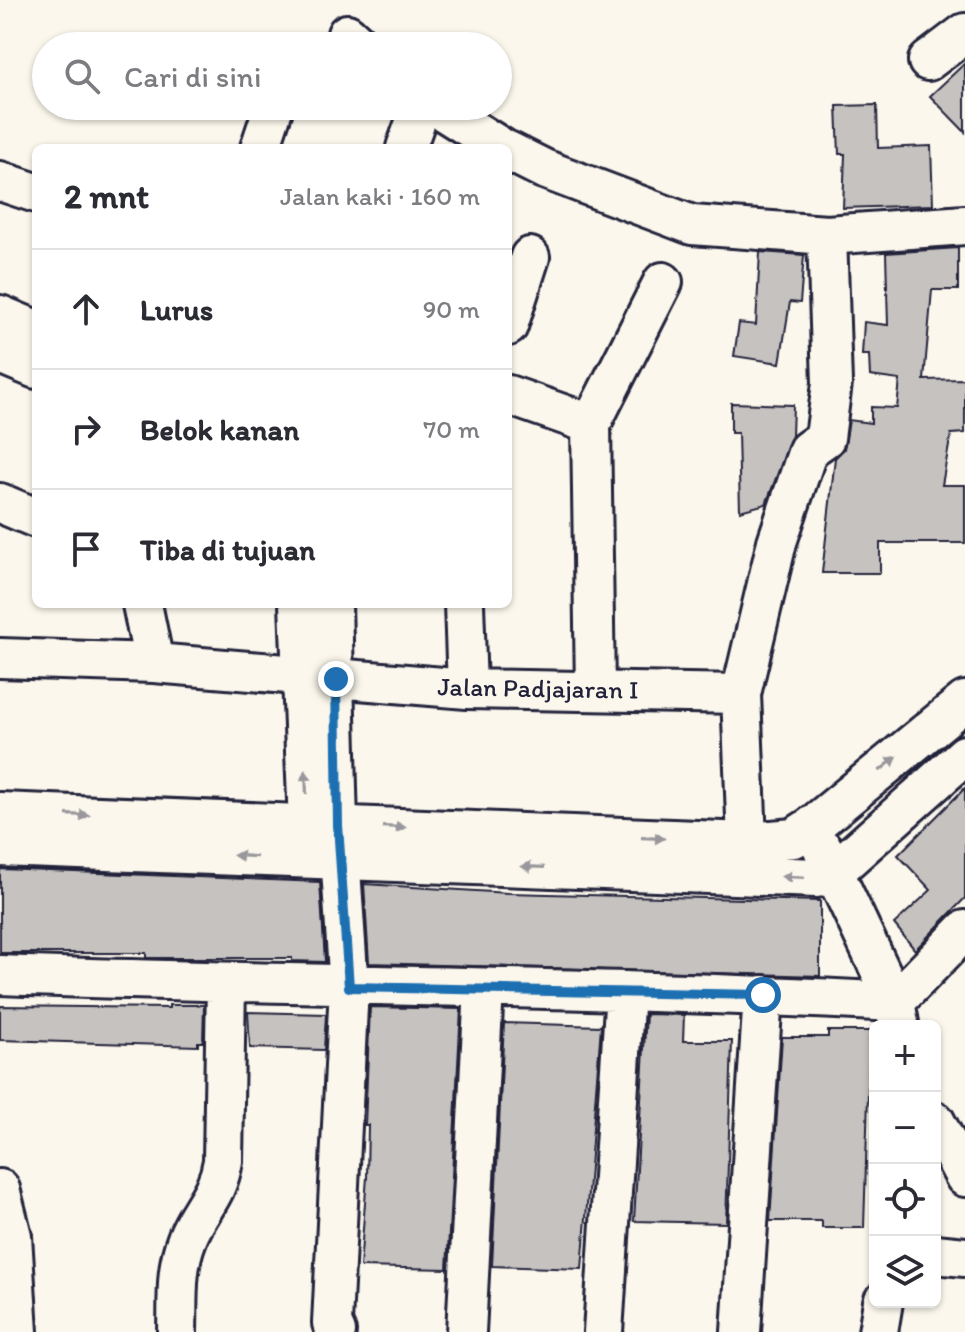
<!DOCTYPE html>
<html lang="id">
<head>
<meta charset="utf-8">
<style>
	:root { --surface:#fff; --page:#f2f2f3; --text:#2b2b33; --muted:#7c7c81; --line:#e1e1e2 }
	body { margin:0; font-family:Itim,sans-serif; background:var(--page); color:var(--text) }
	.controls { position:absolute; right:24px; bottom:24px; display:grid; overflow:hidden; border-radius:12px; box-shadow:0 2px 6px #0004 }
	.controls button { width:72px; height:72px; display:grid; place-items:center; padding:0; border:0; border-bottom:2px solid var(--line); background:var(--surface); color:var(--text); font:40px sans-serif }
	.stop { position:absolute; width:24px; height:24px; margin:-18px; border:6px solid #1f6fb2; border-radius:50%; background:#fff }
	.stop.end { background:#1f6fb2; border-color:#fff; box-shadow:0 2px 8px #0008 }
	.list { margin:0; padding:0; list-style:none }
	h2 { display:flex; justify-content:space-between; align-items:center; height:104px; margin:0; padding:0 32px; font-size:34px }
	h2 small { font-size:26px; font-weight:400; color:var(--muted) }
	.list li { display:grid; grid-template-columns:52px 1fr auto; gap:24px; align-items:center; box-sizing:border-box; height:120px; padding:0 32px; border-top:2px solid var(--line) }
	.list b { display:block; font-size:30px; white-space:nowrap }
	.list em { font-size:26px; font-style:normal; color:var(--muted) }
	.icon { flex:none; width:44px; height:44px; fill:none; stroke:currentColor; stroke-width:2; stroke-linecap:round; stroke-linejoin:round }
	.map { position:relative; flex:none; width:965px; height:1332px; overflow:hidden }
	.search { position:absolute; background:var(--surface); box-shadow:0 2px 6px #0004; left:32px; top:32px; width:480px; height:88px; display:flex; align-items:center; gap:20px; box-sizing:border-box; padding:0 28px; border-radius:44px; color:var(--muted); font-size:30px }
	.panel { position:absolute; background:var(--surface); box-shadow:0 2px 6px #0004; left:32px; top:144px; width:480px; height:464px; border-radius:12px }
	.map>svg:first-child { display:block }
	.building { fill:#c6c2c0; stroke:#22223b; stroke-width:2 }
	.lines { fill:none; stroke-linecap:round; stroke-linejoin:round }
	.minor-casing { stroke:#22223b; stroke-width:44 }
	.minor { stroke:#fbf7ec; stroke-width:38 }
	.oneway { fill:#99979c }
	.route { stroke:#1f6fb2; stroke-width:10 }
	.labels { text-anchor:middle; stroke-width:8; stroke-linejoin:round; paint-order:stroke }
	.street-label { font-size:26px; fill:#22223b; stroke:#fbf7ec }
</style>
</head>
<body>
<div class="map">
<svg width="965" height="1332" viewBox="0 0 965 1332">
	<rect width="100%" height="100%" fill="#fbf7ec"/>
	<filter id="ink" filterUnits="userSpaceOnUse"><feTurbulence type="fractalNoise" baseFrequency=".0125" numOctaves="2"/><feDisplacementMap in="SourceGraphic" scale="16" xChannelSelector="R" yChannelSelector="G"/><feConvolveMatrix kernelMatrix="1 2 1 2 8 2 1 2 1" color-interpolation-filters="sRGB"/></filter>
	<g filter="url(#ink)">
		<path class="building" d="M965,63V132L930,96Z
			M877,105L878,148L931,146L933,205L843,208L845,154H839L837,106Z
			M958,248V290H932L924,380L965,379V433L951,434L942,485H965V543H880V573H822L835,458L844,449L849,420L871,423V407L897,408L900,380L870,376L869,355H862L864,322L888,325L886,253Z
			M760,252L804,255L800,303L790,302L780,363L734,356L739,323L756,325Z
			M731,403L793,405L792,436L766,504L740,511L738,433H731Z
			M965,788V898L915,950L894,924L931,890L898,855Z
			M0,869L320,882L325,962L292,961V958H146V953H0Z
			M364,884L508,893L820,901V976L369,963Z
			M169,1005H204L203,1042H198V1046L0,1040V1006L169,1008Z
			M370,1007L461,1009L447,1269L360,1267L367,1177L368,1125H365Z
			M248,1012L326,1014L324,1050L250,1048Z
			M646,1014L684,1015L683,1041H732L726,1223L634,1221Z
			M504,1023L601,1026L582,1269L492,1266Z
			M828,1031H870L864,1228H822V1221H770L782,1037H828Z"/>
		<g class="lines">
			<g class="minor-casing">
				<path id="minor" d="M347,34L360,46
					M928,61L965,33
					M435,106L502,148
					M260,148L274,106
					M406,148L421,106
					M508,151L544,169L692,225L827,235
					M0,181L36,193
					M0,315L36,330
					M508,326L530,257
					M0,354L36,369
					M508,395L591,424
					M0,503L36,518
					M142,604L154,663
					M299,604L309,849
					M332,604L338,825L349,987L332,1323L336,1332
					M464,604L467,689
					M0,658L154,663L467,689L741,694
					M595,689L591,424L663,282
					M0,812L747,842L794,838L811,827L965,701
					M747,842L741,694L777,542L808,450L825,438L832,383L827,235L965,225
					M0,847L816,878L836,870L965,755
					M823,849L895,1002L899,1023
					M0,975C298,986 597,986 895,1002L965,930
					M935,1121L965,1177
					M0,1189L12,1236L18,1332
					M935,1254L965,1257
					M177,1332C178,1300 175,1269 187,1239C199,1208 217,1197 223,1161L226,984
					M466,1332L484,988
					M603,1332L625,991
					M741,1332L763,995
					M878,1332L883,1302"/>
			</g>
			<use href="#minor" class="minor"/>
		</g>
		<defs><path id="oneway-solid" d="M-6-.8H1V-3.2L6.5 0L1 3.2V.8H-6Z" transform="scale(2)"/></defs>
		<g class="oneway">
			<use href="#oneway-solid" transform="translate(888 764) rotate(-39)"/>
			<use href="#oneway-solid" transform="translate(306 782) rotate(-92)"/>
			<use href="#oneway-solid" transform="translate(78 815) rotate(2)"/>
			<use href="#oneway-solid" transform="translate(394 827) rotate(2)"/>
			<use href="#oneway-solid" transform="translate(653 838) rotate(2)"/>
			<use href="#oneway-solid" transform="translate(245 856) rotate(-177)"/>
			<use href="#oneway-solid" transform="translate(533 867) rotate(-178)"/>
			<use href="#oneway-solid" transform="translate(793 877) rotate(-178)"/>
		</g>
	</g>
	<g class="lines" filter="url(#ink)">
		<path class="route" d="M336,679L338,825L349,987L763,995"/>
	</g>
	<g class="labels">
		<g class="street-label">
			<text transform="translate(538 688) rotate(1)" y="9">Jalan Padjajaran I</text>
		</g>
	</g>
</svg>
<div class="controls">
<button>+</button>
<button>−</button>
<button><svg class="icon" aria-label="locate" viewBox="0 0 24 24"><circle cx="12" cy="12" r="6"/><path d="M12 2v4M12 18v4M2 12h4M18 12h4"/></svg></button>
<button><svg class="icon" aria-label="layers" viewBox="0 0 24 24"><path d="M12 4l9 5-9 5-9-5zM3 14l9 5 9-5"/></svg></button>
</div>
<div class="stop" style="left:763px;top:995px"></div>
<div class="stop end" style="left:336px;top:679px"></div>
<div class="search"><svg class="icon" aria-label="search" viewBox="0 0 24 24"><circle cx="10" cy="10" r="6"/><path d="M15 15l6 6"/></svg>Cari di sini</div>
<section class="panel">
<h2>2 mnt<small>Jalan kaki · 160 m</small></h2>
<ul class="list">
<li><svg class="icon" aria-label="ahead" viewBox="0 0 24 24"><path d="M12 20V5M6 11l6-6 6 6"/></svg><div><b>Lurus</b></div><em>90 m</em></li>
<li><svg class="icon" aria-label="right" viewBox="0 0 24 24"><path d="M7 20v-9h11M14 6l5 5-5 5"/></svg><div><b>Belok kanan</b></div><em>70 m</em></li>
<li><svg class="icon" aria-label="arrive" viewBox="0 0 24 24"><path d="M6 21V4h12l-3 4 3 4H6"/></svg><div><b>Tiba di tujuan</b></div></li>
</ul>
</section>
</div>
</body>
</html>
